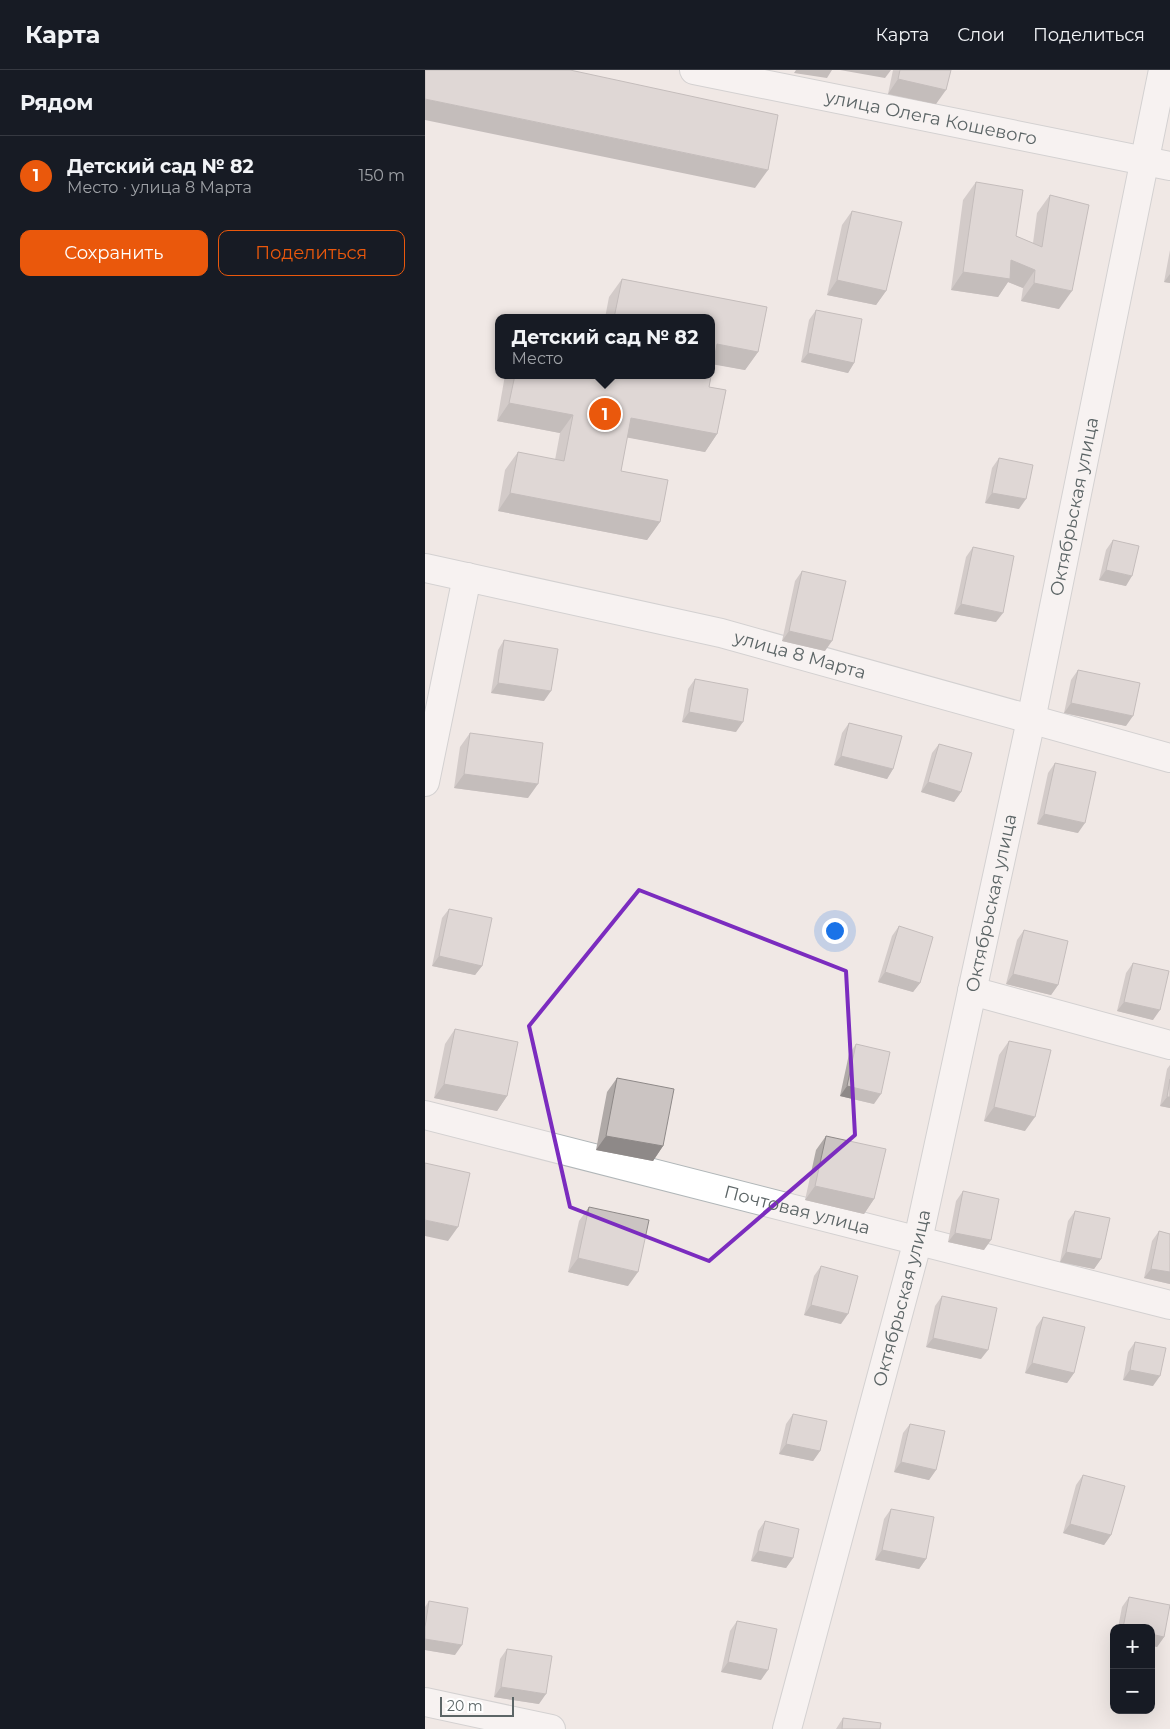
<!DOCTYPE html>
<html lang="ru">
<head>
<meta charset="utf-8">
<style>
	:root { --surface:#171b24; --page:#20242c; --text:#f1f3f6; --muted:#9ea1a6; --line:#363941; --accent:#ea580c }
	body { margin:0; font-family:Montserrat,sans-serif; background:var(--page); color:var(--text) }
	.controls { position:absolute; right:15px; bottom:15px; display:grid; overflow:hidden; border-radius:10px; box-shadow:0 5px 20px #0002 }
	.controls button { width:45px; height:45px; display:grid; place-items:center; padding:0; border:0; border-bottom:1px solid var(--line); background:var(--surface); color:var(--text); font:25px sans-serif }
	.scale { position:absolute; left:15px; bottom:12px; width:74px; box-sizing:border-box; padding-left:5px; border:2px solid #5c6566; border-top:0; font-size:14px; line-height:18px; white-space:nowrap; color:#5c6566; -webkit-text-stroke:4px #fff; paint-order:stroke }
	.you { position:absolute; left:409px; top:860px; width:18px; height:18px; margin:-12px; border:4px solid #fff; border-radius:50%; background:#1a73e8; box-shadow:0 0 0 8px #1a73e833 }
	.badge { display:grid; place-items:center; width:32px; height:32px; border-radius:50%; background:var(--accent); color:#fff; font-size:16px; font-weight:700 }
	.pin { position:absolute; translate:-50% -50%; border:2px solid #fff; box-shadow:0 1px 5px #0006 }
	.popup { position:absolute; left:70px; top:244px; width:220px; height:65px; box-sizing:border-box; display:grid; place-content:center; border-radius:10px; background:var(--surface); filter:drop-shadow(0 1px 4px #0005); font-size:16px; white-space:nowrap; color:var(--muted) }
	.popup b { font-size:19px; color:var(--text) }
	.popup::after { content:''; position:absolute; left:50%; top:100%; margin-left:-10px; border:10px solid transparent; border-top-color:var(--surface) }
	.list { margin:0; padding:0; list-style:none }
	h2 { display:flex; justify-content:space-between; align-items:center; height:65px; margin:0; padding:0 20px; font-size:21px }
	h2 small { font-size:16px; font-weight:400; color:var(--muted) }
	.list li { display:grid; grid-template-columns:32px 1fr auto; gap:15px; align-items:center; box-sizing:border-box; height:80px; padding:0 20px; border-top:1px solid var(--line) }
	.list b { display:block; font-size:19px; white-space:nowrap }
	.list p { margin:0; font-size:16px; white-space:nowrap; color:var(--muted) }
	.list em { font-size:16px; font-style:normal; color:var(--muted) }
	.actions { display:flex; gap:10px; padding:15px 20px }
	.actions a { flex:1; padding:11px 0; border:1px solid var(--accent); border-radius:10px; text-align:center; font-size:18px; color:var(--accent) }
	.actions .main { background:var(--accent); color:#fff }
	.map { position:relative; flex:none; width:745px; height:1659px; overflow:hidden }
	header { display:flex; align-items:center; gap:30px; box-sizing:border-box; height:70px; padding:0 25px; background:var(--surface); border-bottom:1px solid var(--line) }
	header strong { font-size:24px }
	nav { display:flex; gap:28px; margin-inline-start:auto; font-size:18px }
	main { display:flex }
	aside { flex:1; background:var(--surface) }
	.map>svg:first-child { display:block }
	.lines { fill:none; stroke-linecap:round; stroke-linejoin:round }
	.minor-casing { stroke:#b0b6b8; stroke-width:30 }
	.minor { stroke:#fff; stroke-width:28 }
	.wall { fill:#afa9a7 }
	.shaded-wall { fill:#8e8988 }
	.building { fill:#cbc4c2; stroke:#8e8988 }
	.marked { fill:none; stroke:#7b2cbf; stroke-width:4; stroke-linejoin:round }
	.labels { text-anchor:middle; stroke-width:4.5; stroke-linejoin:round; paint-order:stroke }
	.street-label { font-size:18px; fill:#5c6566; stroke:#fff }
</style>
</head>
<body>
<header>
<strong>Карта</strong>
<nav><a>Карта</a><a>Слои</a><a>Поделиться</a></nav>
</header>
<main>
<aside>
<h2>Рядом<small></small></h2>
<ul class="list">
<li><span class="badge">1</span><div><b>Детский сад № 82</b><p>Место · улица 8 Марта</p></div><em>150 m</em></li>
</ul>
<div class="actions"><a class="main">Сохранить</a><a>Поделиться</a></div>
</aside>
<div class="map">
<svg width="745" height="1659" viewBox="0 0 745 1659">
	<rect width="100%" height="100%" fill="#f0e8e5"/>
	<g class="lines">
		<g class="minor-casing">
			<g id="minor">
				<path id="s1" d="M269,0L745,96"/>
				<path id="s2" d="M0,498L296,563L745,688"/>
				<path d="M0,712L42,507"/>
				<path d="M547,921L745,975"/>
				<path id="s3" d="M0,1045L745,1235"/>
				<path d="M0,1632L126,1659"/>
				<path id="s4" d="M362,1659L493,1170L606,650L738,0"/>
			</g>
		</g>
		<use href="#minor" class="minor"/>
	</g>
	<path class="wall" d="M468,0H526L511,34L463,24Z
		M551,112L591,166L608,173L612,143L625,125L634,239L596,231L598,218L583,212L573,227L526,220L538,130Z
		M427,141L461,221L451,235L402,225L417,155Z
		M745,180V213L739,212Z
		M197,209L342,237L333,282L320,300L289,294L284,317L301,320L292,364L280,382L202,367L196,401L243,410L235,452L222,470L73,441L80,400L93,382L130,390L135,363L72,351L80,305H286V248H180L184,227Z
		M391,240L429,293L423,303L376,292L384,250Z
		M574,388L594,439L560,433L567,398Z
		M688,470L701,516L674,510L681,480Z
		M548,477L571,552L529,544L541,487Z
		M377,501L400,581L357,571L370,511Z
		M79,570L119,631L66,623L73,580Z
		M653,600L701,656L639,643L646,610Z
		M270,609L311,662L257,652L263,619Z
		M424,653L468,699L462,709L409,695L417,663Z
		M45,663L103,728L29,718L35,677Z
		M514,674L536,722L529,732L496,722L507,683Z
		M630,693L653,763L612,754L623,703Z
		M24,839L57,896L50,905L7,896L17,848Z
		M474,856L495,913L488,922L453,912L467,866Z
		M599,860L633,915L626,925L581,914L592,870Z
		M708,893L728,950L692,941L701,903Z
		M30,959L82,1026L72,1041L9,1028L20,974Z
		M584,971L600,1061L559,1051L574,985Z
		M431,974L449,1034L415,1026L424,984Z
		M745,995V1038L735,1036L742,999Z
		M192,1008L238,1076L228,1091L171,1080L182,1022Z
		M401,1066L449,1129L439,1144L380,1130L391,1080Z
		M538,1121L559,1180L523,1172L531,1131Z
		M164,1137L203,1216L143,1202L154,1151Z
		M650,1141L676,1189L669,1199L635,1192L643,1151Z
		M734,1161L745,1164V1214L719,1208L727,1171Z
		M396,1196L416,1254L379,1245L389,1206Z
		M517,1226L556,1289L501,1277L510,1236Z
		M618,1247L649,1303L642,1313L600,1303L611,1257Z
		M710,1272L728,1316L698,1310L703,1282Z
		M368,1344L395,1381L388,1391L354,1384L361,1354Z
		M485,1354L511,1400L504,1410L469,1402L478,1363Z
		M658,1405L686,1465L679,1475L638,1463L651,1415Z
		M466,1439L501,1489L494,1499L450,1490L459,1449Z
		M340,1451L368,1488L361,1498L326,1491L333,1461Z
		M704,1527L739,1567L732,1577L726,1558H693L697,1537Z
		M4,1531L30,1585L0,1580V1537Z
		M312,1551L336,1610L296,1602L305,1561Z
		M82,1579L114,1634L69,1627L75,1589Z
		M418,1648L455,1659H411Z"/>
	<path class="shaded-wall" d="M371,0H407L402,8L369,3Z
		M415,0H466L460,8Z
		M473,9L521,20L511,34L463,24Z
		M0,29L343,100L330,118L0,50Z
		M586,190L610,200L598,218L583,212L573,227L526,220L538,202Z
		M745,204V213L739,212Z
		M412,210L461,221L451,235L402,225Z
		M609,213L647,221L634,239L596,231Z
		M292,274L333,282L320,300L286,294Z
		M383,283L429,293L423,303L376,292Z
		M84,333L148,345L135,363L72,351Z
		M206,348L292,364L280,382L194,366Z
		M85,423L235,452L222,470L73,441Z
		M567,423L601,429L594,439L560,433Z
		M681,500L707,506L701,516L674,510Z
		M536,534L578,543L571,552L529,544Z
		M364,561L407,571L400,581L357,571Z
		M73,613L126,621L119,631L66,623Z
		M646,633L708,646L701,656L639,643Z
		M264,642L318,652L311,662L257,652Z
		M416,686L468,699L462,709L409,695Z
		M39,704L113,714L103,728L29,718Z
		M503,712L536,722L529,732L496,722Z
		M619,744L660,753L653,763L612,754Z
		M14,886L57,896L50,905L7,896Z
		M460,902L495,913L488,922L453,912Z
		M588,904L633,915L626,925L581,914Z
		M699,932L735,940L728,950L692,941Z
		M19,1014L82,1026L72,1041L9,1028Z
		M422,1016L456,1024L449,1034L415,1026Z
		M742,1027H745V1038L735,1036Z
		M569,1037L610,1047L600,1061L559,1051Z
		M181,1066L238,1076L228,1091L171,1080Z
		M390,1116L449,1129L439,1144L380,1130Z
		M0,1150L33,1157L23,1171L0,1166Z
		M530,1163L566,1170L559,1180L523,1172Z
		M641,1182L676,1189L669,1199L635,1192Z
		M153,1188L213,1202L203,1216L143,1202Z
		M726,1199L745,1202V1214L719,1208Z
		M386,1235L423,1244L416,1254L379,1245Z
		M508,1268L563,1280L556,1289L501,1277Z
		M607,1293L649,1303L642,1313L600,1303Z
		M705,1300L735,1306L728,1316L698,1310Z
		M361,1374L395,1381L388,1391L354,1384Z
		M476,1392L511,1400L504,1410L469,1402Z
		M645,1454L686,1465L679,1475L638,1463Z
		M457,1480L501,1489L494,1499L450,1490Z
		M333,1481L368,1488L361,1498L326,1491Z
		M726,1564L739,1567L732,1577L726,1576Z
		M0,1569L37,1575L30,1585L0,1580Z
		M303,1592L343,1600L336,1610L296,1602Z
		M76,1617L121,1624L114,1634L69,1627Z"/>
	<path class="building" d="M0,0H145L353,45L343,100L0,29Z
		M475,0H526L521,20L473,9Z
		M551,112L598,120L591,166L617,177L625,125L664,135L647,221L609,213L610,200L586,190L585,209L538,202Z
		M427,141L477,152L461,221L412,210Z
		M197,209L342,237L333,282L292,274L284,317L301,320L292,364L206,348L196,401L243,410L235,452L85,423L93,382L139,391L148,345L84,333L90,305H286V248H189Z
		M391,240L437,249L429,293L383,283Z
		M574,388L608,395L601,429L567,423Z
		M688,470L714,476L707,506L681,500Z
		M548,477L589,486L578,543L536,534Z
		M377,501L421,511L407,571L364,561Z
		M79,570L133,579L126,621L73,613Z
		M653,600L715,613L708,646L646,633Z
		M270,609L323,619L318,652L264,642Z
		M424,653L477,666L468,699L416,686Z
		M45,663L118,673L113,714L39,704Z
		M514,674L547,683L536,722L503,712Z
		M630,693L671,702L660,753L619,744Z
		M24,839L67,848L57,896L14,886Z
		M474,856L508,867L495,913L460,902Z
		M599,860L643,871L633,915L588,904Z
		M708,893L744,901L735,940L699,932Z
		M30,959L93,972L82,1026L19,1014Z
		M584,971L626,980L610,1047L569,1037Z
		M431,974L465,982L456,1024L422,1016Z
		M192,1008L249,1019L238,1076L181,1066Z
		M745,1009V1027H742Z
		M401,1066L461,1079L449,1129L390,1116Z
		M0,1093L45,1103L33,1157L0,1150Z
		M538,1121L574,1129L566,1170L530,1163Z
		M164,1137L224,1150L213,1202L153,1188Z
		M650,1141L685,1148L676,1189L641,1182Z
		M734,1161L745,1164V1202L726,1199Z
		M396,1196L433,1206L423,1244L386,1235Z
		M517,1226L572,1238L563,1280L508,1268Z
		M618,1247L660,1257L649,1303L607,1293Z
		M710,1272L741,1278L735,1306L705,1300Z
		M368,1344L402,1351L395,1381L361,1374Z
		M485,1354L520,1361L511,1400L476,1392Z
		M658,1405L700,1416L686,1465L645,1454Z
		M466,1439L509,1447L501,1489L457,1480Z
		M340,1451L374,1459L368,1488L333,1481Z
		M704,1527L745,1535L739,1567L726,1564V1558H698Z
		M4,1531L43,1538L37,1575L0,1569V1557Z
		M312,1551L352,1559L343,1600L303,1592Z
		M82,1579L127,1586L121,1624L76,1617Z
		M418,1648L456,1653L455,1659H417Z"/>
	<path d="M0 0H745V1659H0ZM214,820L421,901L430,1065L284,1191L145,1137L104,956Z" fill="#f0e8e5" fill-opacity=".55" fill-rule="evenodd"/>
	<path class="marked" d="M214,820L421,901L430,1065L284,1191L145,1137L104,956Z"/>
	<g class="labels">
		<g class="street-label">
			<text dy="6" stroke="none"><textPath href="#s1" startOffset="242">улица Олега Кошевого</textPath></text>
			<text dy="6" stroke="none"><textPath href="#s4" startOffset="1256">Октябрьская улица</textPath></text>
			<text dy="6" stroke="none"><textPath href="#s2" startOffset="385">улица 8 Марта</textPath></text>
			<text dy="6" stroke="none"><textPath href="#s4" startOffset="851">Октябрьская улица</textPath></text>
			<text dy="6" stroke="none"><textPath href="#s3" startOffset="384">Почтовая улица</textPath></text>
			<text dy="6" stroke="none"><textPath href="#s4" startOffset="446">Октябрьская улица</textPath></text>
		</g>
	</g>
</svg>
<div class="controls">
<button>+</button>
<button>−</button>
</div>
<div class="scale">20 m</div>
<div class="you"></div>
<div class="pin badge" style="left:180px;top:344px">1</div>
<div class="popup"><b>Детский сад № 82</b>Место</div>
</div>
</main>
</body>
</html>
